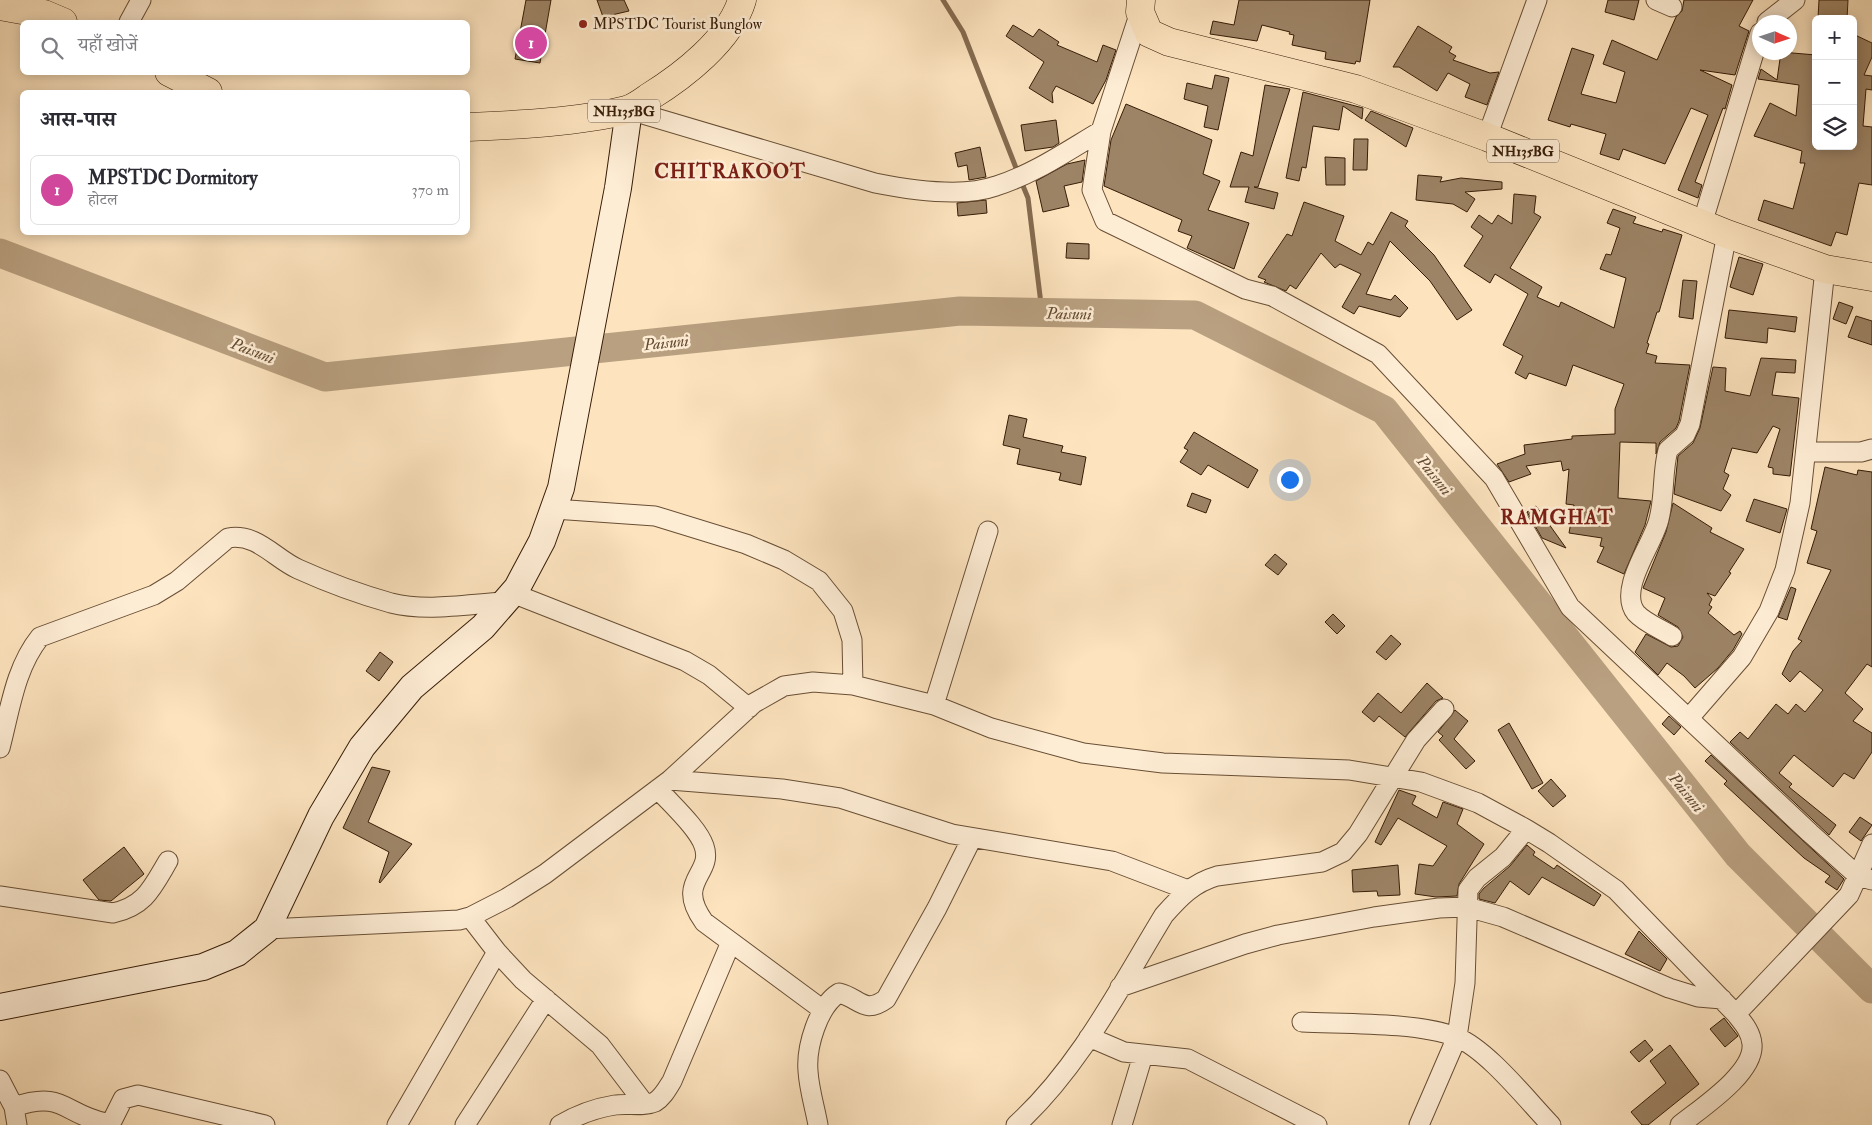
<!DOCTYPE html>
<html lang="hi">
<head>
<meta charset="utf-8">
<style>
	:root { --surface:#fff; --page:#f2f2f3; --text:#2b2b33; --muted:#7c7c81; --line:#e1e1e2; --accent:#0f766e }
	body { margin:0; font-family:"IM FELL Double Pica","Noto Serif Devanagari",serif; background:var(--page); color:var(--text) }
	.controls { position:absolute; right:15px; top:15px; display:grid; overflow:hidden; border-radius:8px; box-shadow:0 2px 12px #0003 }
	.controls button { width:45px; height:45px; display:grid; place-items:center; padding:0; border:0; border-bottom:1px solid var(--line); background:var(--surface); color:var(--text); font:25px sans-serif }
	.compass { position:absolute; left:1752px; top:15px; width:45px; height:45px; border-radius:50%; background:var(--surface); box-shadow:0 2px 12px #0003; rotate:93deg }
	.you { position:absolute; left:1289px; top:479px; width:18px; height:18px; margin:-12px; border:4px solid #fff; border-radius:50%; background:#1a73e8; box-shadow:0 0 0 8px #1a73e833 }
	.badge { display:grid; place-items:center; width:32px; height:32px; border-radius:50%; background:var(--accent); color:#fff; font-size:16px; font-weight:700 }
	.pin { position:absolute; translate:-50% -50%; border:2px solid #fff; box-shadow:0 1px 5px #0006 }
	.list { margin:0; padding:0; list-style:none }
	h2 { display:flex; justify-content:space-between; align-items:center; height:65px; margin:0; padding:0 20px; font-size:21px }
	h2 small { font-size:16px; font-weight:400; color:var(--muted) }
	.list li { display:grid; grid-template-columns:32px 1fr auto; gap:15px; align-items:center; box-sizing:border-box; height:70px; margin:0 10px 10px; padding:0 10px; border:1px solid var(--line); border-radius:8px }
	.list b { display:block; font-size:19px; white-space:nowrap }
	.list p { margin:0; font-size:16px; white-space:nowrap; color:var(--muted) }
	.list em { font-size:16px; font-style:normal; color:var(--muted) }
	.icon { flex:none; width:28px; height:28px; fill:none; stroke:currentColor; stroke-width:2; stroke-linecap:round; stroke-linejoin:round }
	.map { position:relative; flex:none; width:1872px; height:1125px; overflow:hidden }
	.search { position:absolute; background:var(--surface); box-shadow:0 2px 12px #0003; left:20px; top:20px; width:450px; height:55px; display:flex; align-items:center; gap:12px; box-sizing:border-box; padding:0 18px; border-radius:8px; color:var(--muted); font-size:19px }
	.panel { position:absolute; background:var(--surface); box-shadow:0 2px 12px #0003; left:20px; top:90px; width:450px; height:145px; border-radius:8px }
	.map>svg:first-child { display:block }
	.lines { fill:none; stroke-linecap:round; stroke-linejoin:round }
	.stream { stroke:#856b4f; stroke-width:5 }
	.river { stroke:#b9a080; stroke-width:29 }
	.building { fill:#9d8466; stroke:#361c06 }
	.street-casing { stroke:#684e34; stroke-width:21 }
	.secondary-casing { stroke:#361c06; stroke-width:28 }
	.highway-casing { stroke:#361c06; stroke-width:29 }
	.street { stroke:#feedd5; stroke-width:19 }
	.secondary { stroke:#feedd5; stroke-width:26 }
	.highway { stroke:#fde4bf; stroke-width:28 }
	.poi-dot { fill:#8f2418; stroke:#feedd5; stroke-width:2 }
	.labels { text-anchor:middle; stroke-width:5; stroke-linejoin:round; paint-order:stroke }
	.shield { fill:#feedd5; stroke:#725b44; stroke-width:1 }
	.shield-label { font-size:14px; font-weight:bold; fill:#361c06 }
	.poi-label { font-size:15px; fill:#361c06; stroke:#feedd5; text-anchor:start }
	.water-label { font-size:16px; font-style:italic; fill:#644a31; stroke:#feedd5 }
	.district-label { font-size:20px; font-weight:bold; letter-spacing:1px; fill:#7a1f14; stroke:#feedd5 }
</style>
</head>
<body>
<div class="map">
<svg width="1872" height="1125" viewBox="0 0 1872 1125">
	<rect width="100%" height="100%" fill="#fde4bf"/>
	<filter id="stains"><feTurbulence type="fractalNoise" baseFrequency=".004" numOctaves="4"/><feColorMatrix values="0 0 0 0 .2 0 0 0 0 .09 0 0 0 0 .02 0 0 0 .5 -.17"/></filter>
	<radialGradient id="worn" r=".72"><stop offset=".6" stop-color="#630" stop-opacity="0"/><stop offset="1" stop-color="#630" stop-opacity=".3"/></radialGradient>
	<g class="lines">
		<path class="stream" d="M943,0L963,32L1018,173
			M1021,181L1028,198L1042,312"/>
		<path class="river" d="M0,253L325,377L960,311L1195,315L1384,410L1738,855L1872,989"/>
	</g>
	<path class="building" d="M526,0H551L540,63L515,59Z
		M597,0H624L629,11L603,17Z
		M1239,0H1370L1360,62L1356,61L1355,64L1325,59L1326,52L1292,45L1294,35L1289,34L1290,32L1262,25L1257,41L1210,34L1213,21L1234,25Z
		M1608,0H1639L1634,20L1605,12Z
		M1684,0H1753L1739,26L1749,31L1735,75L1700,70L1732,85L1725,109L1723,108L1695,182L1702,185L1698,198L1678,190L1708,115L1691,108L1665,164L1623,149L1619,160L1600,154L1606,134L1571,124L1570,127L1548,120L1572,48L1594,55L1581,94L1616,103L1625,72L1603,64L1612,40L1657,60L1676,17L1682,11Z
		M1819,0H1848L1847,19L1818,18Z
		M1013,25L1033,37L1039,29L1059,42L1057,45L1097,62L1103,45L1116,50L1106,80L1093,104L1056,86L1052,93L1053,103L1029,88L1044,62L1006,36Z
		M1418,26L1452,47L1449,52L1456,56L1453,60L1490,73L1499,72L1487,105L1465,97L1470,84L1448,73L1437,91L1399,67H1393Z
		M1853,34L1872,43V57L1864,75L1872,76V90L1866,89L1863,126L1872,127V185L1859,183L1847,235L1836,232L1831,246L1758,220L1764,200L1793,209L1805,163H1800L1802,151L1754,136L1770,103L1796,116L1799,85L1758,79L1761,69L1777,80L1781,52L1816,55V146H1853Z
		M1215,75L1229,78L1218,130L1204,127L1208,106L1184,99L1187,83L1212,89Z
		M1265,85L1290,89L1258,187H1254L1278,193L1274,209L1245,202L1249,187H1230L1241,152L1253,156Z
		M1303,92L1363,108L1362,119L1343,106L1339,130L1313,126L1306,168L1302,167L1299,181L1286,178Z
		M1126,104L1212,140L1203,174L1220,181L1208,210L1249,223L1234,269L1187,248L1192,236L1178,231L1182,220L1104,186L1111,140Z
		M1371,111L1413,128L1406,147L1365,120Z
		M1056,120L1059,143L1053,147L1025,151L1021,125Z
		M1354,139H1368L1367,170H1353Z
		M980,147L986,177L969,180L967,165L958,167L955,153Z
		M1325,157L1345,158V185H1326Z
		M1085,160L1082,182L1064,186L1069,206L1043,212L1036,181L1067,164Z
		M1418,175L1442,177L1440,182L1461,178L1502,182V189L1465,192L1475,199L1467,212L1453,204L1416,200Z
		M1514,194L1536,196L1534,213L1541,217L1510,268L1542,287L1537,297L1559,307L1561,302L1614,328L1626,278L1600,269L1606,254L1611,255L1620,228L1607,223L1613,209L1636,217L1633,223L1662,232L1663,229L1682,235L1659,312H1657L1647,343L1649,344L1646,353L1657,356L1655,363L1690,365L1679,421L1676,428L1660,442L1656,454V443L1620,442L1618,498L1651,501L1645,525L1624,574L1597,562L1604,547L1600,546L1602,538L1569,533L1574,505L1566,504L1569,469L1563,471L1561,461L1526,466L1531,474L1509,482L1497,464L1525,454L1524,445L1572,439V436L1615,434V409L1624,384L1573,365L1566,386L1529,373L1526,379L1515,373L1523,356L1503,345L1528,294L1495,274L1490,283L1464,266L1483,236L1471,227L1479,215L1492,224L1498,215L1512,224Z
		M986,200L987,213L958,216L957,203Z
		M1304,202L1344,216L1335,241L1361,255L1368,242L1373,245L1391,212L1408,221L1405,226L1434,255L1472,310L1457,320L1430,281L1390,241L1366,294L1391,300L1395,295L1408,308L1400,317L1359,306L1354,314L1342,307L1361,274L1340,264L1335,268L1321,253L1296,289L1290,285L1286,291L1264,282L1266,280L1258,277L1287,234L1292,236Z
		M1067,243L1089,244V259L1066,258Z
		M1739,257L1763,264L1753,295L1730,287Z
		M1683,280L1697,281L1693,319L1679,317Z
		M1839,302L1853,307L1846,324L1833,319Z
		M1729,310L1797,317L1795,332L1768,328L1767,343L1725,338Z
		M1856,316L1872,321V345L1848,337Z
		M1761,358L1796,360L1795,373L1776,372L1772,395L1799,398L1790,476L1773,474V468L1768,467L1780,429L1773,426L1757,453L1732,448L1724,472L1729,475L1723,489L1731,495L1721,511L1674,494L1678,456L1693,443L1700,428L1713,367L1726,368L1725,391L1750,396Z
		M1009,415L1027,419L1023,437L1063,446L1061,452L1086,457L1081,485L1059,480L1061,473L1017,464L1020,449L1003,445Z
		M1194,432L1258,470L1248,488L1208,465L1201,475L1180,462L1188,450L1184,448Z
		M1825,467L1857,475L1858,470L1872,472V667L1867,664L1845,693L1863,709L1853,721L1872,733V752L1854,779L1844,773L1833,787L1794,755L1779,773L1792,784L1789,787L1836,825L1829,835L1730,742L1740,732L1748,739L1776,704L1788,714L1796,704L1805,712L1823,690L1800,671L1790,682L1782,674L1793,651L1802,641L1798,639L1831,570L1807,563L1817,531L1811,529Z
		M1192,493L1211,500L1206,513L1187,506Z
		M1754,499L1787,509L1780,533L1746,521Z
		M1673,503L1712,528L1710,532L1744,549L1729,572L1731,573L1715,596L1707,593L1712,599L1709,605L1712,607L1708,613L1734,635L1740,631L1742,634L1733,650L1718,668L1695,688L1684,676L1667,663L1658,675L1635,652L1646,634L1671,647L1678,646L1683,637L1678,627L1658,615L1665,598L1643,588L1666,532Z
		M1536,506L1566,548L1542,538L1527,512Z
		M1275,554L1287,564L1278,575L1265,565Z
		M1791,587L1796,589L1787,620L1778,617Z
		M1333,614L1345,626L1337,634L1325,622Z
		M1391,635L1401,644L1386,660L1376,652Z
		M380,652L393,662L379,681L366,671Z
		M1427,683L1443,698L1436,701L1405,737L1379,716L1374,722L1362,712L1378,693L1401,713Z
		M1455,710L1468,721L1454,739L1475,761L1466,769L1439,740L1443,736L1438,732Z
		M1669,716L1681,727L1674,735L1662,724Z
		M1509,723L1543,783L1532,789L1498,730Z
		M1711,755L1844,879L1837,890L1825,882L1830,876L1804,858L1724,784L1727,781L1705,761Z
		M372,767L390,771L368,822L412,844L380,883L379,882L389,852L343,828Z
		M1551,779L1566,796L1553,807L1538,791Z
		M1399,790L1416,796L1412,804L1437,818L1443,802L1463,809L1457,824L1484,844L1459,884L1457,896L1436,897L1415,894L1419,864L1433,866L1447,846L1398,818L1381,845L1375,842Z
		M1860,817L1872,825L1861,841L1849,832Z
		M1527,845L1535,852L1533,855L1554,869L1557,865L1601,895L1594,906L1542,877L1529,895L1510,881L1495,903L1479,899V894L1484,888L1510,866Z
		M124,847L144,874L111,901L99,900L83,880Z
		M1398,865L1400,895L1378,896L1377,891L1353,892L1352,870Z
		M1639,931L1667,959L1660,971L1625,954Z
		M1724,1018L1738,1036L1725,1047L1710,1029Z
		M1645,1040L1653,1050L1639,1062L1630,1052Z
		M1670,1045L1699,1084L1648,1125H1642L1631,1112L1666,1083L1650,1061Z"/>
	<g class="lines">
		<g class="street-casing">
			<path id="street" d="M1656,0L1672,7
				M1140,12L1101,131L1092,190L1105,221L1245,289L1272,296L1378,354L1494,478L1570,607L1810,833L1858,876L1872,880
				M129,22L141,0
				M1767,22L1795,0
				M629,110L875,183C910,190 962,198 996,186C1034,174 1067,151 1101,131
				M1487,137L1537,0
				M1702,224L1760,33
				M1806,452H1861L1872,449
				M554,509L655,516L746,544L784,560L819,581L843,611L852,640L853,685
				M512,593L685,661L709,675L749,708
				M1672,636C1661,629 1645,623 1636,613C1617,589 1654,543 1659,519C1665,496 1662,472 1668,450L1685,435L1690,424L1727,234
				M934,705L988,531
				M1689,718L1742,657L1769,611L1785,570L1800,503L1825,269
				M0,748C10,710 15,668 40,637L154,595L177,581L228,538C257,533 274,558 298,569C329,583 359,594 391,603C427,612 468,604 505,602
				M670,780L782,789L840,798L952,834L1112,861L1188,890
				M658,789C671,804 698,828 704,846C714,875 674,880 704,922L823,1010
				M0,896L113,913C145,906 152,888 168,861
				M470,917L497,952L523,980L600,1045L644,1103
				M267,929L459,920L470,917L507,898L545,874L670,780L754,703L784,686L813,682L853,685L934,705L991,728L1083,753L1163,763L1349,770L1421,782L1478,803L1526,829L1549,843L1616,890L1736,1014C1744,1024 1751,1032 1752,1044C1755,1073 1701,1108 1680,1125
				M1120,987L1245,944L1278,935L1374,917L1439,908L1467,907L1503,917L1669,988L1698,997L1722,999
				M1736,1014L1849,895L1872,844
				M1302,1022C1344,1024 1418,1022 1456,1037C1487,1049 1527,1100 1551,1125
				M1089,1037L1124,1052L1188,1059L1317,1125
				M0,1080L14,1107L17,1125
				M14,1107C64,1090 63,1114 106,1123L113,1119L123,1099L138,1095L265,1125
				M397,1125L497,952
				M465,1125L546,999
				M560,1125C577,1115 596,1108 615,1105C627,1103 644,1107 655,1102C663,1097 667,1089 672,1081L731,942
				M818,1125C815,1108 809,1089 808,1071C806,1047 818,1006 839,993C860,998 864,1015 886,999L937,908L972,838
				M1016,1125C1079,1068 1120,987 1164,915C1180,897 1193,883 1217,876L1322,862L1343,852L1358,834L1416,740L1444,709
				M1122,1125L1143,1055
				M1419,1125L1457,1037L1465,983L1468,890L1477,878L1503,857L1526,829"/>
		</g>
		<g class="secondary-casing">
			<path id="secondary" d="M0,1007L203,967L237,953L267,929L321,816L362,747L412,687L483,627L517,588L542,541L561,488L618,188L629,110"/>
		</g>
		<g class="highway-casing">
			<path id="highway" d="M1141,0L1140,12L1149,33L1169,42L1356,89L1487,137L1727,234L1825,269L1872,277
				M0,6L44,14L63,22
				M169,72L208,92
				M468,127C516,125 580,122 626,110C634,108 642,102 649,97C683,76 730,40 742,0"/>
		</g>
		<use href="#street" class="street"/>
		<use href="#secondary" class="secondary"/>
		<use href="#highway" class="highway"/>
	</g>
	<circle class="poi-dot" cx="583" cy="24" r="5"/>
	<g class="labels">
		<g class="shield">
			<rect x="588" y="99.5" width="72" height="23" rx="4"/>
			<rect x="1487" y="139.5" width="72" height="23" rx="4"/>
		</g>
		<g class="shield-label">
			<text x="624" y="116">NH135BG</text>
			<text x="1523" y="156">NH135BG</text>
		</g>
		<g class="poi-label">
			<text x="593" y="29">MPSTDC Tourist Bunglow</text>
		</g>
		<g class="water-label">
			<text transform="translate(1069 313) rotate(1)" y="6">Paisuni</text>
			<text transform="translate(666 342) rotate(-6)" y="6">Paisuni</text>
			<text transform="translate(253 350) rotate(21)" y="6">Paisuni</text>
			<text transform="translate(1435 475) rotate(51)" y="6">Paisuni</text>
			<text transform="translate(1687 792) rotate(51)" y="6">Paisuni</text>
		</g>
		<g class="district-label">
			<text x="730" y="178">CHITRAKOOT</text>
			<text x="1557" y="524">RAMGHAT</text>
		</g>
	</g>
	<rect width="100%" height="100%" filter="url(#stains)"/>
	<rect width="100%" height="100%" fill="url(#worn)"/>
</svg>
<div class="controls">
<button>+</button>
<button>−</button>
<button><svg class="icon" aria-label="layers" viewBox="0 0 24 24"><path d="M12 4l9 5-9 5-9-5zM3 14l9 5 9-5"/></svg></button>
</div>
<svg class="compass" viewBox="-18 -18 36 36"><path d="M0-13l5 13h-10z" fill="#e53935"/><path d="M0 13l5-13h-10z" fill="#7c7c81"/></svg>
<div class="you"></div>
<div class="pin badge" style="left:531px;top:43px;background:#d1479c">1</div>
<div class="search"><svg class="icon" aria-label="search" viewBox="0 0 24 24"><circle cx="10" cy="10" r="6"/><path d="M15 15l6 6"/></svg>यहाँ खोजें</div>
<section class="panel">
<h2>आस-पास<small></small></h2>
<ul class="list">
<li><span class="badge" style="background:#d1479c">1</span><div><b>MPSTDC Dormitory</b><p>होटल</p></div><em>370 m</em></li>
</ul>
</section>
</div>
</body>
</html>
